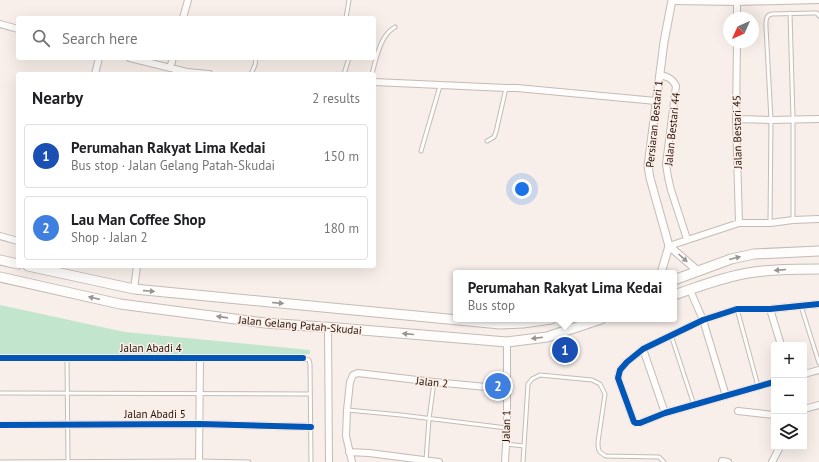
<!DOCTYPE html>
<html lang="en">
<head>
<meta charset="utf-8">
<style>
	:root { --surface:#fff; --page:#f6f6f6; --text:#202124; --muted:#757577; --line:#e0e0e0; --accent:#2563eb }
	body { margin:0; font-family:"PT Sans",sans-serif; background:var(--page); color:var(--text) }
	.controls { position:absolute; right:12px; bottom:12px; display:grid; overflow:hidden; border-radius:4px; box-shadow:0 4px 16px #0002 }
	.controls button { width:36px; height:36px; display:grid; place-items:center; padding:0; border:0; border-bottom:1px solid var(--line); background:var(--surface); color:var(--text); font:20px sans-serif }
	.compass { position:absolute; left:723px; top:12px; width:36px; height:36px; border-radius:50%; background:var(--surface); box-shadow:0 4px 16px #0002; rotate:225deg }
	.you { position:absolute; left:522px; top:189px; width:14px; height:14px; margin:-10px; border:3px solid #fff; border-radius:50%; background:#1a73e8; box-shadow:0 0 0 6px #1a73e833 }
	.badge { display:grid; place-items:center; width:26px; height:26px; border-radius:50%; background:var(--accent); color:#fff; font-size:13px; font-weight:700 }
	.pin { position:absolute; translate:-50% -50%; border:2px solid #fff; box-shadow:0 1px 4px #0006 }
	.popup { position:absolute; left:453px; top:270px; width:224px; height:52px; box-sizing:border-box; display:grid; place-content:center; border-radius:4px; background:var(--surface); filter:drop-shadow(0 1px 3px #0005); font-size:13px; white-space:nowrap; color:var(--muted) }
	.popup b { font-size:15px; color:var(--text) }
	.popup::after { content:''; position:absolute; left:50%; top:100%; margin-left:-8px; border:8px solid transparent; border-top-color:var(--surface) }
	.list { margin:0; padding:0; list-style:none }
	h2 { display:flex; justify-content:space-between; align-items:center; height:52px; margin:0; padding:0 16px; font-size:17px }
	h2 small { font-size:13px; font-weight:400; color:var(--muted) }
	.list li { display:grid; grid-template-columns:26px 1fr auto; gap:12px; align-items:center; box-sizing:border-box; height:64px; margin:0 8px 8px; padding:0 8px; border:1px solid var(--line); border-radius:4px }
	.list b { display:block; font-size:15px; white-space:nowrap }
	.list p { margin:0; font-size:13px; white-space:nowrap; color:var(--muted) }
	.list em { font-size:13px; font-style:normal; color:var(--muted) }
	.icon { flex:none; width:22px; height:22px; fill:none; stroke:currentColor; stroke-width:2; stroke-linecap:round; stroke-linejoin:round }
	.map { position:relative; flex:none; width:819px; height:462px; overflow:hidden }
	.search { position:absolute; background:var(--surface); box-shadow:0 4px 16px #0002; left:16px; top:16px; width:360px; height:44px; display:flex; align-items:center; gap:10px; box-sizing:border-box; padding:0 14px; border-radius:4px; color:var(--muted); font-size:15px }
	.panel { position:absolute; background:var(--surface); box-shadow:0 4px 16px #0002; left:16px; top:72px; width:360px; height:196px; border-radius:4px }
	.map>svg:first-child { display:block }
	.green { fill:#c2e6cd }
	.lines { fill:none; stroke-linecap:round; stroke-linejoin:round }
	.service-casing { stroke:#c4bbb6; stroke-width:5 }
	.minor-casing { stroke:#c4bbb6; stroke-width:8 }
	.tertiary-casing { stroke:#c4bbb6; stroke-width:9 }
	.primary-casing { stroke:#c4bbb6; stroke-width:11 }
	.service { stroke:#fefdfc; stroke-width:3 }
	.minor { stroke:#fefdfc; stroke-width:6 }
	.tertiary { stroke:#fefdfc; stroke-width:7 }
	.primary { stroke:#fefdfc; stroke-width:9 }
	.cycleway-casing { stroke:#feede4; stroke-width:8 }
	.cycleway { stroke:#0057b8; stroke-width:6 }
	.oneway { fill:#999592 }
	.labels { text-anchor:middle; stroke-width:3; stroke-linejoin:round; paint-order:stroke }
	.street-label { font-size:11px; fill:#1e1510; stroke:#feede4 }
</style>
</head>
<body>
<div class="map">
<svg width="819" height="462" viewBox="0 0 819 462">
	<rect width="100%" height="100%" fill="#f8efea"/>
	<path class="green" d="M0,305L125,332L310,350V354H0Z"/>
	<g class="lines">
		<g class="service-casing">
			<path id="service" d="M790,13L793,119V220
				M346,18L349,0
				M251,74L255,65L256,58
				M344,74L349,58
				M372,74C375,62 379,43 387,34C389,31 392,29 395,27
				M487,141L494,137L496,132L506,88
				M421,151L440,86
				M770,223L771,120L766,27C766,22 765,15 772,14L814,13H817L819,16
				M801,306L819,363
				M737,309L758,386
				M671,335L694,405
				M67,358L68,462
				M303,358L309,360L310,364L311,462
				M0,393L310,394
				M347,410L401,415L507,428
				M506,444L524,446L528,384L532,379L540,375L592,380L600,384L605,394L598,442C598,450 598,452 606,456L659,457L664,462
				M426,460L429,419L434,382
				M0,462L199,461L249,462
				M523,462L524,446"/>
		</g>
		<g class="minor-casing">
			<path id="minor" d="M672,1L737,2L819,0
				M183,18L188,0
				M737,18V2
				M0,24L18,29
				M737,42L736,119L739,223
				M130,58L187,72L209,74
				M170,68L173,58
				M95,74L99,58
				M660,75C668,77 672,78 676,86L666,164L668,177L671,190L687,239
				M374,82L506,88H517L656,101
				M736,119L771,120L819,119
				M0,236L18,241
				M669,246L739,223H770L793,220L819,219
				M134,289L137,266
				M690,290L703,320L726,396
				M770,309L781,345
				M328,328L329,462
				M643,349L665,413
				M0,358H303
				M804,374L819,370
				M774,382L665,413L640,423H636L634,422L618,378L620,370L627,362L643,349L703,320L737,309H770L819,304
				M804,409L819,405
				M738,411L774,415
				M0,425L200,424L311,427
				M349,452L369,453L439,462
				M722,461L728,462
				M199,462L200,358
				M352,462L346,436L347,410L350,382L353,375L358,373L434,382L507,389
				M505,462L507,428V342
				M772,462L780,447"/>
		</g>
		<g class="tertiary-casing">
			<path id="tertiary" d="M669,246L698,271
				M661,273L669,246L650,178L648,166L664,42L672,0"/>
		</g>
		<g class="primary-casing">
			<path id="primary" d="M0,260L18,264
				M28,266L134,289L500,324L523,323L551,319
				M0,277L120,304L265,323L338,328L507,342L547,337L601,319
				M674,280L731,259L754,254L819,251
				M674,295C698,287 723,277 748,273C772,269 795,269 819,269"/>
		</g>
		<use href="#service" class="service"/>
		<use href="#minor" class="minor"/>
		<use href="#tertiary" class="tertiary"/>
		<use href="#primary" class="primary"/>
		<g class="cycleway-casing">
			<path id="cycleway" d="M0,358H303
				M774,382L665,413L640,423H636L634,422L618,378L620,370L627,362L643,349L703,320L737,309H770L819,304
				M0,425L200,424L311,427"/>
		</g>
		<use href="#cycleway" class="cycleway"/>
	</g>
	<defs><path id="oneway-solid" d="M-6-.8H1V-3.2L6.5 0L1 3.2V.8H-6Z"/></defs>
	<g class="oneway">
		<use href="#oneway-solid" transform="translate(683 258) rotate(42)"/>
		<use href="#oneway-solid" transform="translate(735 258) rotate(-14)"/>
		<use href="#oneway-solid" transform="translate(780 270) rotate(175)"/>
		<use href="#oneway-solid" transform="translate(149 291) rotate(4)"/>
		<use href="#oneway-solid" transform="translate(94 298) rotate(-167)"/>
		<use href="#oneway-solid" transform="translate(278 303) rotate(5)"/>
		<use href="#oneway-solid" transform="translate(222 317) rotate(-172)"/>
		<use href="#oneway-solid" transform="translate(408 334) rotate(-175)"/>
		<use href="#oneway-solid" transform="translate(537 338) rotate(173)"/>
	</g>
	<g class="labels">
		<g class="street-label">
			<text transform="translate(654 124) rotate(-84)" y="4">Persiaran Bestari 1</text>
			<text transform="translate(672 129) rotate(-84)" y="4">Jalan Bestari 44</text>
			<text transform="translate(737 132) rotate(-91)" y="4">Jalan Bestari 45</text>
			<text transform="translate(300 325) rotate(5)" y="4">Jalan Gelang Patah-Skudai</text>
			<text x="151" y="352">Jalan Abadi 4</text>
			<text transform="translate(432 382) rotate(6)" y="4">Jalan 2</text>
			<text x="155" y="418">Jalan Abadi 5</text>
			<text transform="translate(506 426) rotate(-89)" y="4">Jalan 1</text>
		</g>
	</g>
</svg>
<div class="controls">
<button>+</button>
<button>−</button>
<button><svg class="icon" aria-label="layers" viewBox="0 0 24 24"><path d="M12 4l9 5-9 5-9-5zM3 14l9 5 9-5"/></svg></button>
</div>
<svg class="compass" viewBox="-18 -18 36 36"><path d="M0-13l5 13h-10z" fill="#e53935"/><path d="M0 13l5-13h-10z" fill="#757577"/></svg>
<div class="you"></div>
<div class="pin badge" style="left:565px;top:350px;background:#1a4fb4">1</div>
<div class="popup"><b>Perumahan Rakyat Lima Kedai</b>Bus stop</div>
<div class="pin badge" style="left:498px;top:386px;background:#3f7fe0">2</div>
<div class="search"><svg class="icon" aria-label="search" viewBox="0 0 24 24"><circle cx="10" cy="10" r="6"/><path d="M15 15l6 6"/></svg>Search here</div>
<section class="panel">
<h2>Nearby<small>2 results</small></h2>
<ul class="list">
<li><span class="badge" style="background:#1a4fb4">1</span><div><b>Perumahan Rakyat Lima Kedai</b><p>Bus stop · Jalan Gelang Patah-Skudai</p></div><em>150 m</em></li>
<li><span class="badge" style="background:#3f7fe0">2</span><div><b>Lau Man Coffee Shop</b><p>Shop · Jalan 2</p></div><em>180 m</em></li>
</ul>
</section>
</div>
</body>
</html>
